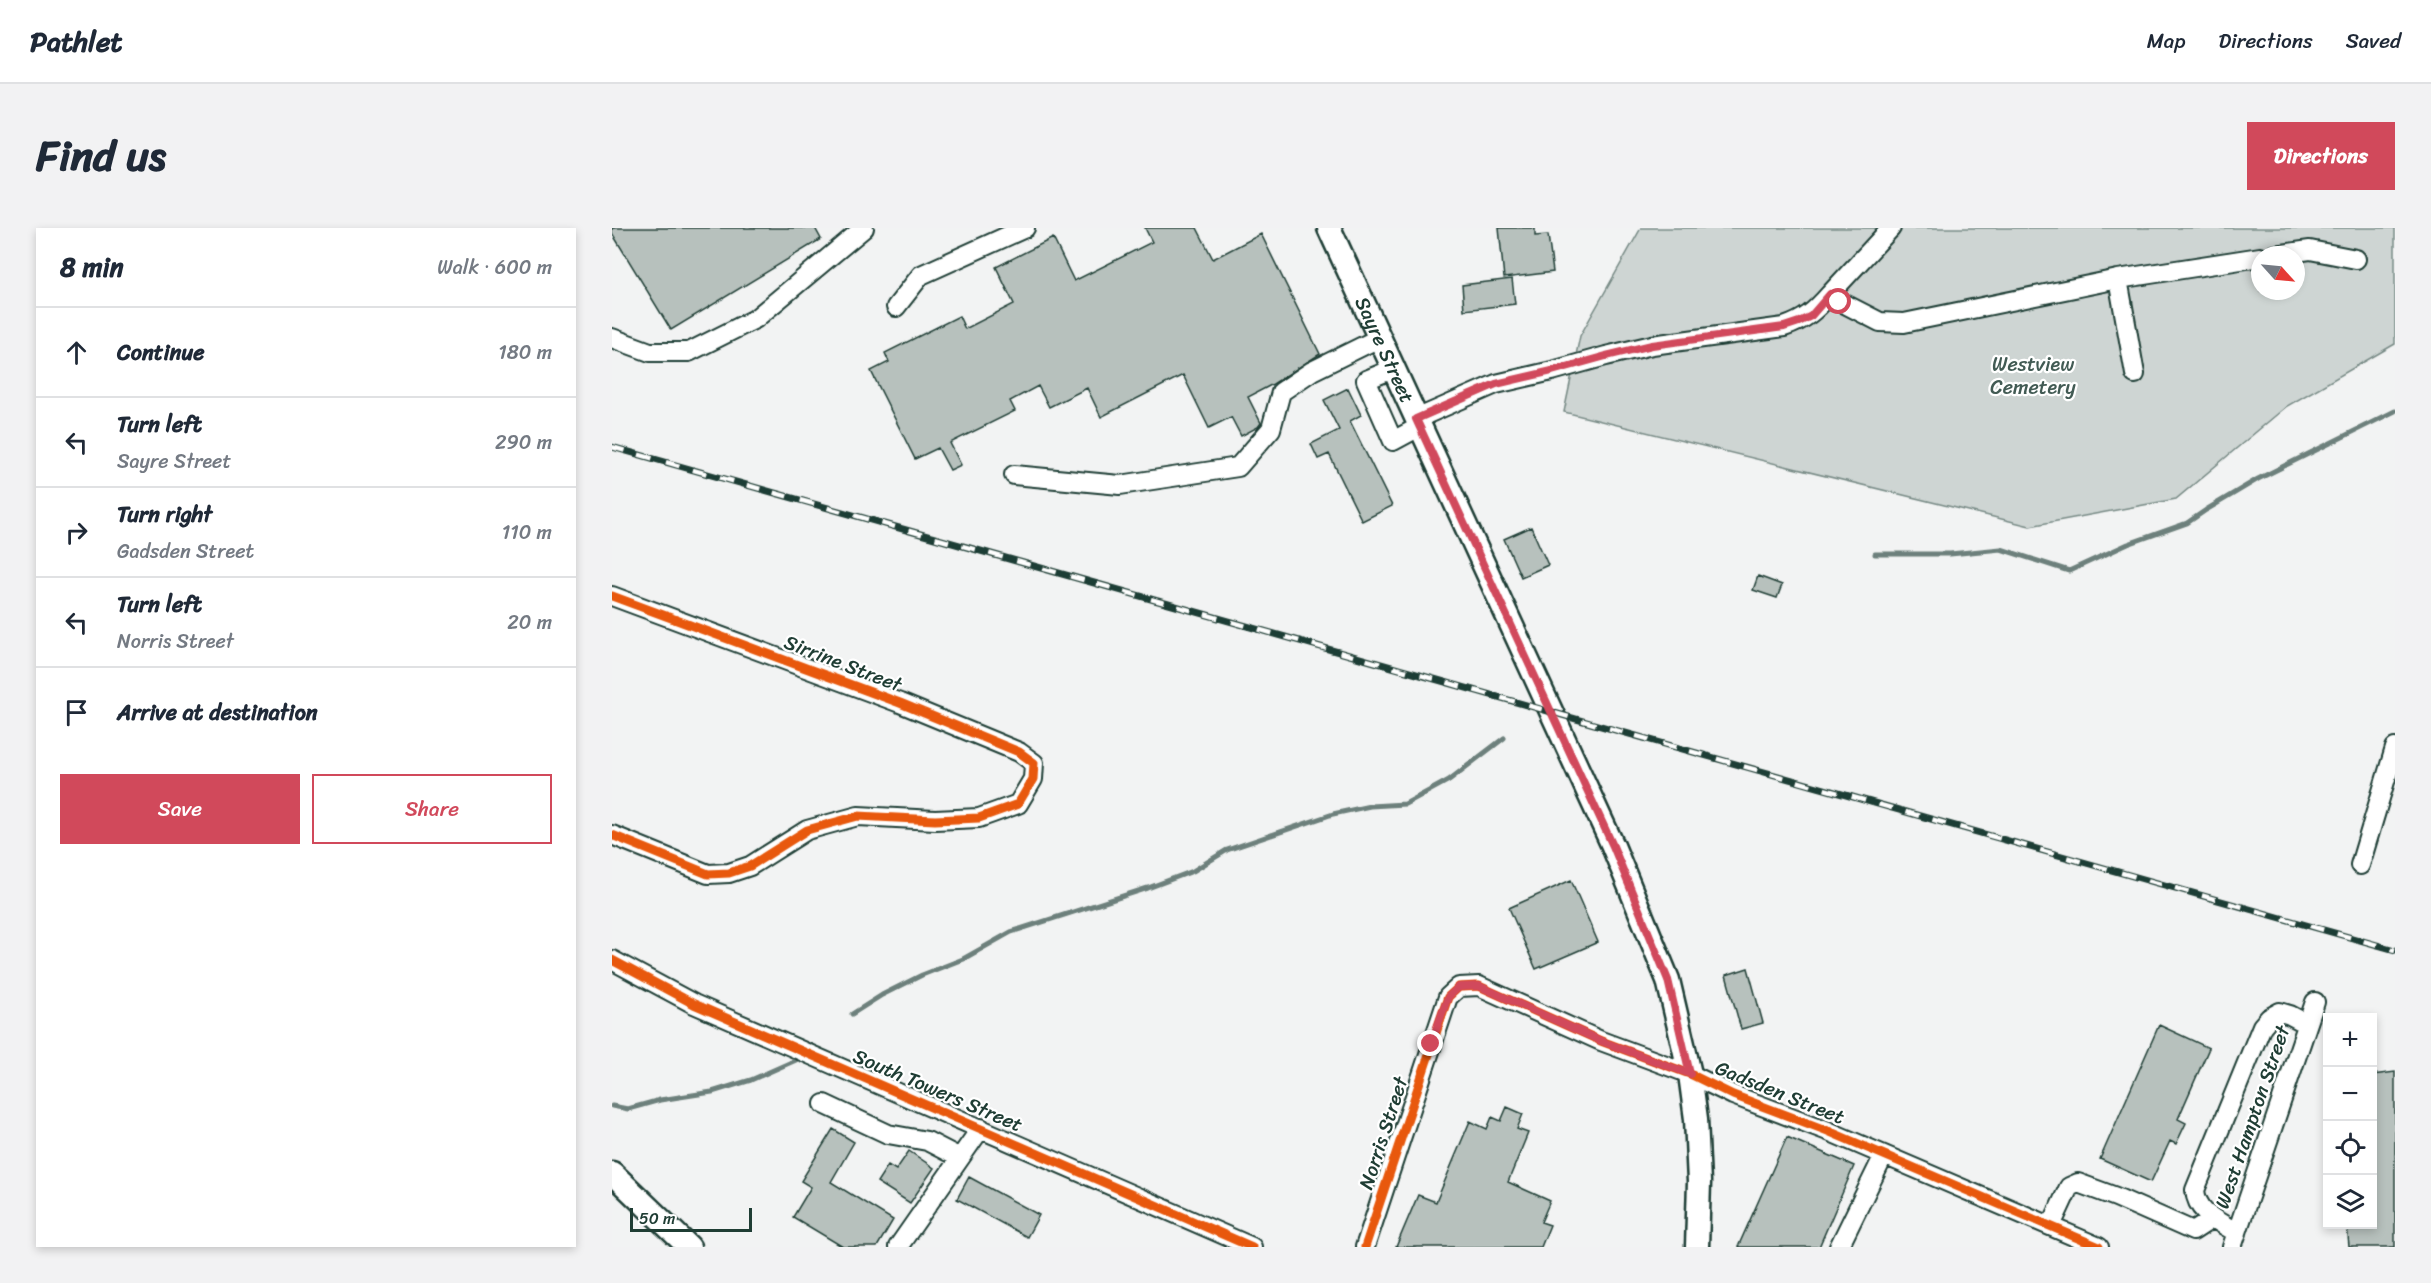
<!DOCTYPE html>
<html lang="en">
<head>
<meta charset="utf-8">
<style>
	:root { --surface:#fff; --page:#f2f2f3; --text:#1f2937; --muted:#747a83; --line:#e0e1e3; --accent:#d1495b }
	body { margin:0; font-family:Sriracha,sans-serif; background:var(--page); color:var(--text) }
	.controls { position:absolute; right:18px; bottom:18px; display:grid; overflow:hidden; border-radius:0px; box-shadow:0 3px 9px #0003 }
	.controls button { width:54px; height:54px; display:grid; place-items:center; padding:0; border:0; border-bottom:2px solid var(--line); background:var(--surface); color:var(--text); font:30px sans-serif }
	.compass { position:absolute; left:1639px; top:18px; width:54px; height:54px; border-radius:50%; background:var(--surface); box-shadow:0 3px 9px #0003; rotate:117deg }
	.scale { position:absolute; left:18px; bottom:15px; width:122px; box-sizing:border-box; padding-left:6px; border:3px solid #1f3d34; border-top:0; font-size:16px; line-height:21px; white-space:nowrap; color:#1f3d34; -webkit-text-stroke:4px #fff; paint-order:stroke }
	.stop { position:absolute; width:18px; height:18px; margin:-14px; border:4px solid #d1495b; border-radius:50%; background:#fff }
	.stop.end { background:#d1495b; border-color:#fff; box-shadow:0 2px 6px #0008 }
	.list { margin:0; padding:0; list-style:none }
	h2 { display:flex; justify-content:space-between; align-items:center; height:78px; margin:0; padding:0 24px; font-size:26px }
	h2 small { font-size:20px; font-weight:400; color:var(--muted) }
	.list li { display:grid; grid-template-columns:39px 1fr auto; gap:18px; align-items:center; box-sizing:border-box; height:90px; padding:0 24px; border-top:2px solid var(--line) }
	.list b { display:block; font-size:22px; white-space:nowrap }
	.list p { margin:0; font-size:20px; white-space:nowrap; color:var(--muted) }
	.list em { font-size:20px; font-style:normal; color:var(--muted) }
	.actions { display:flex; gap:12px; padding:18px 24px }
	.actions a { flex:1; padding:14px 0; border:2px solid var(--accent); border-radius:0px; text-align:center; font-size:21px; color:var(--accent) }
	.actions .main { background:var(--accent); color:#fff }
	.icon { flex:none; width:33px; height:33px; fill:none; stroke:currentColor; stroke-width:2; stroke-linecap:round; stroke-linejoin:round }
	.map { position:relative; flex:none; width:1783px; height:1019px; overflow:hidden; border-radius:0px }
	header { display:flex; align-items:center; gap:36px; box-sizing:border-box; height:84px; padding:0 30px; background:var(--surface); border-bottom:2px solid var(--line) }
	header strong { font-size:28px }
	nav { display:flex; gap:33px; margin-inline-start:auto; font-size:21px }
	.intro { display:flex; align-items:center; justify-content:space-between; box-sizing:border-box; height:144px; padding:0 36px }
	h1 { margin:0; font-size:42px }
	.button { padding:15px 27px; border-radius:0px; background:var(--accent); color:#fff; font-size:21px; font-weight:700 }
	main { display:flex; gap:36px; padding:0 36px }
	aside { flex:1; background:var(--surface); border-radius:0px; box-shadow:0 3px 9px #0003 }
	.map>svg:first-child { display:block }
	.green { fill:#ced5d3; stroke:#768984; stroke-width:1.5; fill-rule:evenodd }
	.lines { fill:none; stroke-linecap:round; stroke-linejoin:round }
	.stream { stroke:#6d807b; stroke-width:5 }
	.building { fill:#b7c1bd; stroke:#1f3d34; stroke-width:1.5 }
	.minor-casing { stroke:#1f3d34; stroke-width:22 }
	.major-casing { stroke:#1f3d34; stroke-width:27 }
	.minor { stroke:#fff; stroke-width:18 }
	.major { stroke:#fff; stroke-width:22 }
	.rail-casing { stroke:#1f3d34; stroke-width:7 }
	.rail { stroke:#fff; stroke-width:4.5; stroke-dasharray:14; stroke-linecap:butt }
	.cycleway-casing { stroke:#fff; stroke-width:13 }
	.cycleway { stroke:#e8590c; stroke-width:9 }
	.route { stroke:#d1495b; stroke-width:8 }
	.labels { text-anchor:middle; stroke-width:4.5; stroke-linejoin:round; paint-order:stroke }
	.street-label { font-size:20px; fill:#1f3d34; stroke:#fff }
	.park-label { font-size:20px; fill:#425b54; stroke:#fff }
</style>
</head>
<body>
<header>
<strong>Pathlet</strong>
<nav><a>Map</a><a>Directions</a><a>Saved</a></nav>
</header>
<div class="intro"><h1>Find us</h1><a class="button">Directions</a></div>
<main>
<aside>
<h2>8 min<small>Walk · 600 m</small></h2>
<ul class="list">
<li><svg class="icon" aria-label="ahead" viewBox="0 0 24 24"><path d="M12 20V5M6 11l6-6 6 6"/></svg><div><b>Continue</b></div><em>180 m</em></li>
<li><svg class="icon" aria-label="left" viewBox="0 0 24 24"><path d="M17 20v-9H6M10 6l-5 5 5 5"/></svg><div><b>Turn left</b><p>Sayre Street</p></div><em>290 m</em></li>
<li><svg class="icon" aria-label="right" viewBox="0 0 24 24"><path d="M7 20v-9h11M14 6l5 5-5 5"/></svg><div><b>Turn right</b><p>Gadsden Street</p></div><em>110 m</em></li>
<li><svg class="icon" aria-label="left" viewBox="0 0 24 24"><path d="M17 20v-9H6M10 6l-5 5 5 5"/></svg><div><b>Turn left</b><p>Norris Street</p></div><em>20 m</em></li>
<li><svg class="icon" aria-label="arrive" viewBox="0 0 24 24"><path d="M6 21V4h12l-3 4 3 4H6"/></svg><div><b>Arrive at destination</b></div></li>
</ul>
<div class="actions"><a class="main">Save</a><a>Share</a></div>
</aside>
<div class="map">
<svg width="1783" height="1019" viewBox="0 0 1783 1019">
	<rect width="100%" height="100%" fill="#f2f3f3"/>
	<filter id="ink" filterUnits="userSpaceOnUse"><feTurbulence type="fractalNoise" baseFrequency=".0167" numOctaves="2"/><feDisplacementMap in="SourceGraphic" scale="12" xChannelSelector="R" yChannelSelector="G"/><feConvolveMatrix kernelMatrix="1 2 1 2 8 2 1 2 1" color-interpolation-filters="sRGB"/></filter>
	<g filter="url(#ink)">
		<path class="green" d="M1029,0H1783V116L1675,178L1564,271L1418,298L952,184L968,108ZM1648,27H1684V63H1648Z"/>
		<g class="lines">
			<path class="stream" d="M1263,326H1338L1389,321L1457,343L1516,316L1575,295L1594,282L1646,251L1783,183
				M240,786L270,767L310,747L351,731L399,704L536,660L581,643L615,622L721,586L758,578L793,576L837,552L892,510
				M0,878L16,881L48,872L100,864L139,852L184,832"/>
		</g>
		<path class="building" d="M0,0H203L209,11L59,102L0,5Z
			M533,0H585L601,31L649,6L708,126L661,156L636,169L649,195L646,199L629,208L619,189L597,200L571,147L489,189L475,160L437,179L426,158L398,173L403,183L338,215L349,237L338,242L326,220L303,231L259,143L277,134L273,125L347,88L353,101L402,76L384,39L441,10L462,53L540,14Z
			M887,0H923V8L936,7L941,44L892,50Z
			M900,51L903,76L852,82L850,57Z
			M736,160L749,187L738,193L780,278L750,293L717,226L706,231L699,216L727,202L712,172Z
			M919,299L936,337L909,349L892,311Z
			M1146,348L1170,357L1165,370L1141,362Z
			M959,652L986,714L924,741L897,680Z
			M1136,740L1151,795L1129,801L1114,747Z
			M1547,797L1597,820L1566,891L1574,895L1564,916L1558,913L1539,954L1488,931Z
			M1783,844V1019H1737L1735,996H1761V847Z
			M895,879L911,886L905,901L916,905L896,954L938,973L929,994L938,997L929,1019H784L806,967L824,974L858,893L875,901L880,889L889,893Z
			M221,901L242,914L219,954L281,992L265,1019H231L181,989L199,959L189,953Z
			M1175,909L1242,938L1207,1019H1126Z
			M297,923L322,940L298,975L265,954L276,937L284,942Z
			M357,949L427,987L415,1009L345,971Z"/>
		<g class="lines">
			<g class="minor-casing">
				<path id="minor" d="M1663,27L1698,22L1744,31
					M1506,51L1523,146
					M1218,66L1279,0
					M284,79L309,47L413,0
					M0,110L38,124H77L143,91L252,0
					M781,141L754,152L781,213L807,199
					M804,191L884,156L940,143L994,128L1040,117L1172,99C1193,92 1203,83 1218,66L1227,73L1268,94L1292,95L1506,51L1648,29
					M402,247L508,257L626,239L659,201L669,164L700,143L767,110
					M0,368L288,475L407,524L422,535L421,551L406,576L367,590L323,592L246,588L195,602L138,638L117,645L96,646L0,607
					M1748,637L1783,520
					M0,732L82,776L640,1019
					M212,876L276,906L315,913L348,930
					M1439,998L1457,959L1466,955L1504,969L1581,1003L1601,990
					M1625,1005C1607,993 1585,986 1583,962L1650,798L1657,790L1668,784L1678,787L1695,796
					M286,1019L369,900
					M753,1019L836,769L847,759L867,758L989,813L1078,846L1121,867L1216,903L1487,1019
					M1227,1019L1272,927
					M1620,1019L1703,774"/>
			</g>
			<g class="major-casing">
				<g id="major">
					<path id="s1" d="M717,0L1001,618L1056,752L1078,846L1084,891L1087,954L1085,1019"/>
					<path d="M0,945L77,1019"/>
				</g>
			</g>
			<use href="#minor" class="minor"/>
			<use href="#major" class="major"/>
			<g class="rail-casing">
				<path id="rail" d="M0,219L1783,722"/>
			</g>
			<use href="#rail" class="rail"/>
			<g class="cycleway-casing">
				<path id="cycleway" d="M0,368L288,475L407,524L422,535L421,551L406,576L367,590L323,592L246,588L195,602L138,638L117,645L96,646L0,607
					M0,732L82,776L640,1019
					M753,1019L836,769L847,759L867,758L989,813L1078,846L1121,867L1216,903L1487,1019"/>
			</g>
			<use href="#cycleway" class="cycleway"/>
		</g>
	</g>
	<g class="lines" filter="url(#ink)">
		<path class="route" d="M819,816L836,769L847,759L867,758L989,813L1078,846L1056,752L1001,618L804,191L884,156L940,143L994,128L1040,117L1172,99L1187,94L1199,88L1218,66L1227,74"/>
	</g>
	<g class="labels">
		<g class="street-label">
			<text dy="7" stroke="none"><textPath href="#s1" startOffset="134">Sayre Street</textPath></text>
			<text transform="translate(231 435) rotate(21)" y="7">Sirrine Street</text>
			<text transform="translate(326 862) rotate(23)" y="7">South Towers Street</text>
			<text transform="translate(1168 864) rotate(22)" y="7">Gadsden Street</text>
			<text transform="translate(1640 889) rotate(-71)" y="7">West Hampton Street</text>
			<text transform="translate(771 905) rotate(-72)" y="7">Norris Street</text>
		</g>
		<g class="park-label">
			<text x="1421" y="143">Westview<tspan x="1421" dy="23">Cemetery</tspan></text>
		</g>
	</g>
</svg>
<div class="controls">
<button>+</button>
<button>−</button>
<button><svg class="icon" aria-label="locate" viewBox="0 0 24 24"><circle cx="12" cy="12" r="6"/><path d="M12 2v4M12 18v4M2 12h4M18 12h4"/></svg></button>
<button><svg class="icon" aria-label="layers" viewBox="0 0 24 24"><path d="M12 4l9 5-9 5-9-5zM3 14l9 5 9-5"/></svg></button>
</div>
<svg class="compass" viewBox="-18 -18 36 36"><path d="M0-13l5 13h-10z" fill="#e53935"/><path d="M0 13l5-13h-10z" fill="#747a83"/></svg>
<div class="scale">50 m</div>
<div class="stop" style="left:1227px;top:74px"></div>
<div class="stop end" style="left:819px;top:816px"></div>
</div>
</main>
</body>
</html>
